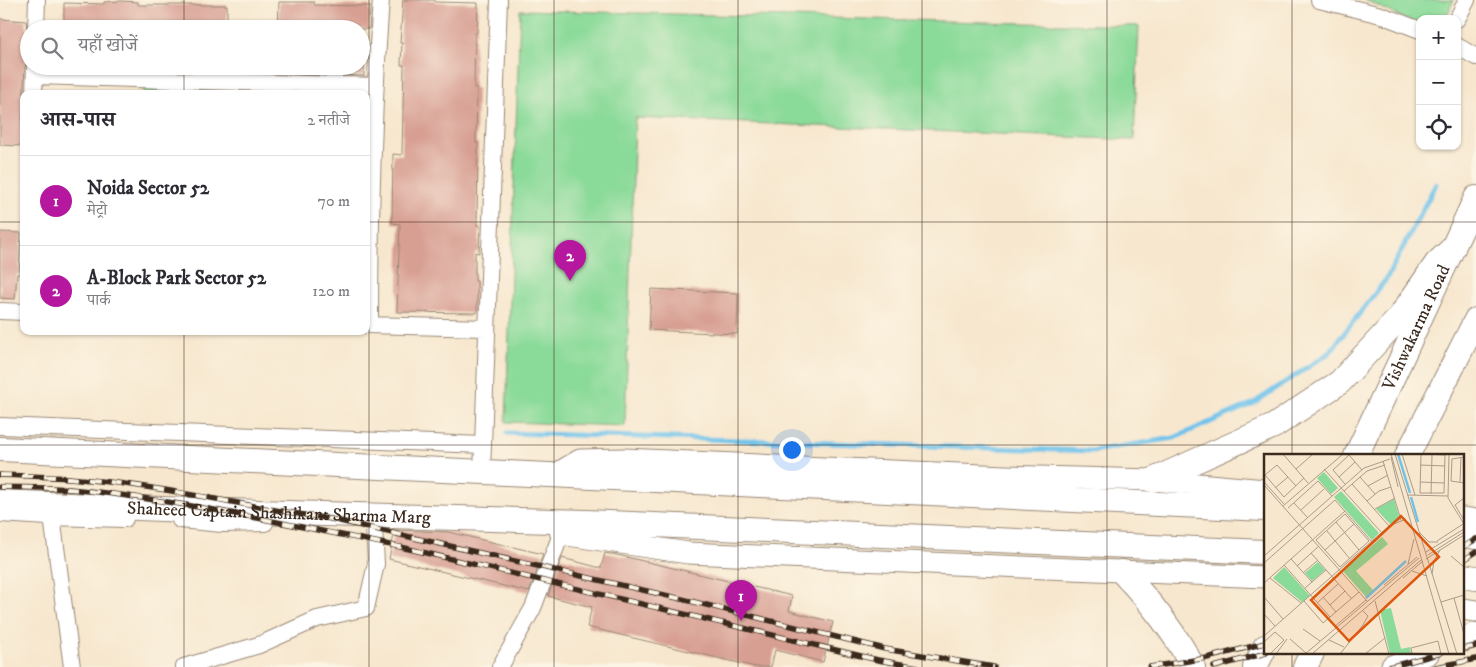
<!DOCTYPE html>
<html lang="hi">
<head>
<meta charset="utf-8">
<style>
	:root { --surface:#fff; --page:#f7f7f7; --text:#2b2b33; --muted:#7c7c81; --line:#e1e1e2; --accent:#b5179e }
	body { margin:0; font-family:"IM FELL DW Pica","Noto Serif Devanagari",serif; background:var(--page); color:var(--text) }
	.controls { position:absolute; right:15px; top:15px; display:grid; overflow:hidden; border-radius:10px; box-shadow:0 1px 4px #0004 }
	.controls button { width:45px; height:45px; display:grid; place-items:center; padding:0; border:0; border-bottom:1px solid var(--line); background:var(--surface); color:var(--text); font:25px sans-serif }
	.you { position:absolute; left:791px; top:449px; width:18px; height:18px; margin:-12px; border:4px solid #fff; border-radius:50%; background:#1a73e8; box-shadow:0 0 0 8px #1a73e833 }
	.badge { display:grid; place-items:center; width:32px; height:32px; border-radius:50%; background:var(--accent); color:#fff; font-size:16px; font-weight:700 }
	.pin { position:absolute; translate:-50% -41px; filter:drop-shadow(0 1px 2px #0008) }
	.pin::after { content:''; position:absolute; top:26px; width:18px; height:15px; background:inherit; clip-path:polygon(0 0,100% 0,50% 100%) }
	.list { margin:0; padding:0; list-style:none }
	h2 { display:flex; justify-content:space-between; align-items:center; height:65px; margin:0; padding:0 20px; font-size:21px }
	h2 small { font-size:16px; font-weight:400; color:var(--muted) }
	.list li { display:grid; grid-template-columns:32px 1fr auto; gap:15px; align-items:center; box-sizing:border-box; height:90px; padding:0 20px; border-top:1px solid var(--line) }
	.list b { display:block; font-size:19px; white-space:nowrap }
	.list p { margin:0; font-size:16px; white-space:nowrap; color:var(--muted) }
	.list em { font-size:16px; font-style:normal; color:var(--muted) }
	.icon { flex:none; width:28px; height:28px; fill:none; stroke:currentColor; stroke-width:2; stroke-linecap:round; stroke-linejoin:round }
	.map { position:relative; flex:none; width:1476px; height:667px; overflow:hidden }
	.search { position:absolute; background:var(--surface); box-shadow:0 1px 4px #0004; left:20px; top:20px; width:350px; height:55px; display:flex; align-items:center; gap:12px; box-sizing:border-box; padding:0 18px; border-radius:28px; color:var(--muted); font-size:19px }
	.panel { position:absolute; background:var(--surface); box-shadow:0 1px 4px #0004; left:20px; top:90px; width:350px; height:245px; border-radius:10px }
	.map>svg:first-child { display:block }
	.green { fill:#8ada99; stroke:#62825c }
	.lines { fill:none; stroke-linecap:round; stroke-linejoin:round }
	.stream { stroke:#6ec3eb; stroke-width:5 }
	.building { fill:#d79e92 }
	.minor-casing { stroke:#998876; stroke-width:18 }
	.tertiary-casing { stroke:#998876; stroke-width:23 }
	.secondary-casing { stroke:#998876; stroke-width:26 }
	.minor { stroke:#fff; stroke-width:16 }
	.tertiary { stroke:#fff; stroke-width:21 }
	.secondary { stroke:#fff; stroke-width:24 }
	.rail-casing { stroke:#3b2a1e; stroke-width:5.5 }
	.rail { stroke:#fcf5e5; stroke-width:4; stroke-dasharray:11; stroke-linecap:butt }
	.grid { fill:none; stroke:#3b2a1e; stroke-width:1; stroke-opacity:0.55 }
	.labels { text-anchor:middle; stroke-width:4; stroke-linejoin:round; paint-order:stroke }
	.street-label { font-size:18px; fill:#3b2a1e; stroke:#fcf5e5 }
	.inset-river { fill:none; stroke:#6ec3eb; stroke-width:2.5 }
	.inset-road { fill:none; stroke:#ac9b88; stroke-width:1 }
	.view { fill:#df570d; fill-opacity:0.15; stroke:#df570d; stroke-width:2.5 }
	.inset-edge { fill:none; stroke:#3b2a1e; stroke-width:2.5 }
</style>
</head>
<body>
<div class="map">
<svg width="1476" height="667" viewBox="0 0 1476 667">
	<rect width="100%" height="100%" fill="#fcf5e5"/>
	<filter id="ink" filterUnits="userSpaceOnUse"><feTurbulence type="fractalNoise" baseFrequency=".02" numOctaves="2"/><feDisplacementMap in="SourceGraphic" scale="10" xChannelSelector="R" yChannelSelector="G"/><feConvolveMatrix kernelMatrix="1 2 1 2 8 2 1 2 1" color-interpolation-filters="sRGB"/></filter>
	<filter id="wash" filterUnits="userSpaceOnUse"><feTurbulence type="fractalNoise" baseFrequency=".0096" numOctaves="4" result="noise"/><feDisplacementMap in="SourceGraphic" scale="20" xChannelSelector="R" yChannelSelector="G"/><feGaussianBlur stdDeviation="1.12" result="paint"/><feColorMatrix in="noise" values="0 0 0 0 0 0 0 0 0 0 0 0 0 0 0 0 0 1.4 0 .05"/><feComposite in="paint" operator="in"/></filter>
	<g filter="url(#wash)">
		<rect width="100%" height="100%" fill="#f7e7ce"/>
		<path class="green" d="M1365,0H1454L1445,19H1420V26Z
			M520,10L1139,26L1134,140L635,118L625,426L506,422Z
			M144,88L269,91V94H143Z"/>
		<g class="lines">
			<path class="stream" d="M507,433L1092,451L1174,438L1254,403L1329,353L1387,278L1436,184"/>
		</g>
		<g id="blocks">
			<path class="building" d="M403,0H435V2L478,3L477,33H475L474,88H477L476,143H478L477,225L480,226L479,253L475,252V281H477V313L397,312L400,224L392,223L393,154L402,155L404,65H401L402,43H400Z
				M122,1L138,2V5H227V29H64V3L104,4V2Z
				M279,2H314V5L370,6L369,29H278Z
				M0,19L26,21L29,43L27,60L25,66L21,146L0,145Z
				M298,66H364V76L298,74Z
				M0,232L21,233L19,274H17L15,299L0,298Z
				M651,289L738,293L737,334L649,330Z
				M395,530L448,532L543,554L529,592L389,559Z
				M605,553L622,556L792,596L789,611L833,622L823,662L775,650L771,667H756L587,627L592,607L548,596L562,558L601,568Z"/>
		</g>
	</g>
	<g filter="url(#ink)">
		<use href="#blocks" fill-opacity="0" stroke="#998876" stroke-width="1"/>
		<g class="lines">
			<g class="minor-casing">
				<path id="minor" d="M1319,0L1381,15L1420,30
					M1457,19L1467,0
					M36,29L37,0
					M1457,46L1476,57
					M35,76L375,86
					M34,94L35,66
					M0,311L24,312
					M366,325L487,328
					M370,325C370,216 373,108 381,0
					M0,426L483,445
					M482,473L499,0
					M0,514L48,517L125,519
					M52,517L72,667
					M180,520L222,524L265,523
					M184,667L259,645L317,619L366,608L376,564L374,526
					M500,667L533,608L561,534"/>
			</g>
			<g class="tertiary-casing">
				<path id="tertiary" d="M553,476L580,460L624,459L1005,476L1153,480L1265,490
					M1462,518L1476,520
					M557,521L561,534L688,553L1265,577
					M1462,609L1476,611"/>
			</g>
			<g class="secondary-casing">
				<g id="secondary">
					<path d="M0,449L1265,509"/>
					<path id="s1" d="M1356,456L1476,198"/>
					<path d="M1407,456L1476,320"/>
					<path d="M1153,480L1274,426L1340,382L1399,318L1437,263L1453,248"/>
					<path id="s2" d="M0,502L162,509L586,522L1265,552"/>
					<path d="M1462,534L1476,537"/>
					<path d="M1122,572C1150,601 1174,631 1193,667"/>
					<path d="M1462,576L1476,578"/>
					<path d="M1462,640L1476,635"/>
					<path d="M1255,667L1265,647"/>
					<path d="M1305,667L1312,653"/>
					<path d="M1393,667L1427,653"/>
				</g>
			</g>
			<use href="#minor" class="minor"/>
			<use href="#tertiary" class="tertiary"/>
			<use href="#secondary" class="secondary"/>
			<g class="rail-casing">
				<path id="rail" d="M0,475C26,476 53,476 80,479C164,486 247,507 331,519L682,599L885,649L994,667
					M0,487C26,488 53,487 80,490C189,502 297,526 405,548L878,660L918,667
					M1462,548L1476,539
					M1462,561L1476,552
					M1462,649L1476,646
					M1150,667L1207,658L1265,643
					M1214,667L1266,653
					M1389,667L1441,653
					M1436,667L1476,659"/>
			</g>
			<use href="#rail" class="rail"/>
		</g>
	</g>
	<path class="grid" d="M184,0V29M369,0V667M554,0V667M738,0V667M922,0V667M1107,0V667M1292,0V456M184,66V94M0,222H24M366,222H1476M184,331V667M0,445H1476M1292,653V667"/>
	<g class="labels">
		<g class="street-label">
			<text dy="6" stroke="none"><textPath href="#s1" startOffset="142">Vishwakarma Road</textPath></text>
			<text dy="6" stroke="none"><textPath href="#s2" startOffset="279">Shaheed Captain Shashikant Sharma Marg</textPath></text>
		</g>
	</g>
	<g transform="translate(1264 454)">
		<rect width="200" height="200" fill="#f7e7ce"/>
		<path d="M60,18L74,34L67,40L53,24ZM77,37L115,79L108,86L70,43ZM130,45L136,66L126,70L112,55ZM118,83L124,90L92,117L109,136L102,143L79,117ZM54,108L61,116L48,127L41,119ZM20,113L46,142L38,148L9,124ZM127,154L137,195L146,193L147,200H126L116,156Z" fill="#8ada99"/>
		<path class="inset-river" d="M134,0L146,39M147,43L154,68M102,144L142,107"/>
		<path class="inset-road" d="M19,0L44,29M127,0L185,200M131,0L193,200M138,0L151,41M157,0L156,39H180L181,1L158,0M185,0L184,44L200,70M127,3L134,33M200,3L188,5L187,27L200,29M119,7L137,66M156,11L181,12M32,15L49,0M60,15L118,79M75,23L91,8M96,23L111,40M0,28L20,50M156,28L180,29M196,28L197,3M81,30L69,16L85,1L98,16M88,30L125,72M0,31L103,147M32,32L13,11L1,21L20,43L40,24M104,32L124,21M11,34L24,23M80,37L103,17L121,11M167,40L168,1M144,41L184,42M200,44L191,51L200,66M103,47L115,37L127,33M30,49L44,64M19,52L79,0M24,54L54,27L68,42M111,55L131,44M37,56L60,35M81,60L105,87L76,113L52,86ZM72,68L95,96M63,77L86,105M156,79L165,88H174M173,87L199,70M61,96L90,70M162,98L200,75M47,99L88,145M164,101L200,78M0,102L100,14L126,5M187,102L200,113M27,105L48,128M162,105L200,81M0,109L71,46L108,88M144,110L150,85M20,111L66,163M33,112L55,92M148,117L163,122M39,119L54,106M168,120L170,107L176,96M6,124L37,149M139,124L159,107M0,129L81,57M120,131L153,103M41,134L62,116M0,143L19,165M59,143L72,158M190,144L200,180M40,147L59,169L95,138M111,147L125,200M177,148L200,141M53,149L74,130M66,151L81,137M0,160L11,172M70,173L102,146M39,175L56,187M0,182L125,72L142,65M26,185L42,199M65,186L80,193M0,188L11,178L20,186L6,200M12,200L23,185M41,200L155,104M48,200L157,106M76,200L99,171L104,162L99,157M101,200L121,184M148,200L147,194L174,187L177,200"/>
		<path class="view" d="M137,62L175,103L85,187L47,146Z"/>
		<rect width="200" height="200" class="inset-edge"/>
	</g>
</svg>
<div class="controls">
<button>+</button>
<button>−</button>
<button><svg class="icon" aria-label="locate" viewBox="0 0 24 24"><circle cx="12" cy="12" r="6"/><path d="M12 2v4M12 18v4M2 12h4M18 12h4"/></svg></button>
</div>
<div class="you"></div>
<div class="pin badge" style="left:741px;top:621px">1</div>
<div class="pin badge" style="left:570px;top:281px">2</div>
<div class="search"><svg class="icon" aria-label="search" viewBox="0 0 24 24"><circle cx="10" cy="10" r="6"/><path d="M15 15l6 6"/></svg>यहाँ खोजें</div>
<section class="panel">
<h2>आस-पास<small>2 नतीजे</small></h2>
<ul class="list">
<li><span class="badge">1</span><div><b>Noida Sector 52</b><p>मेट्रो</p></div><em>70 m</em></li>
<li><span class="badge">2</span><div><b>A-Block Park Sector 52</b><p>पार्क</p></div><em>120 m</em></li>
</ul>
</section>
</div>
</body>
</html>
